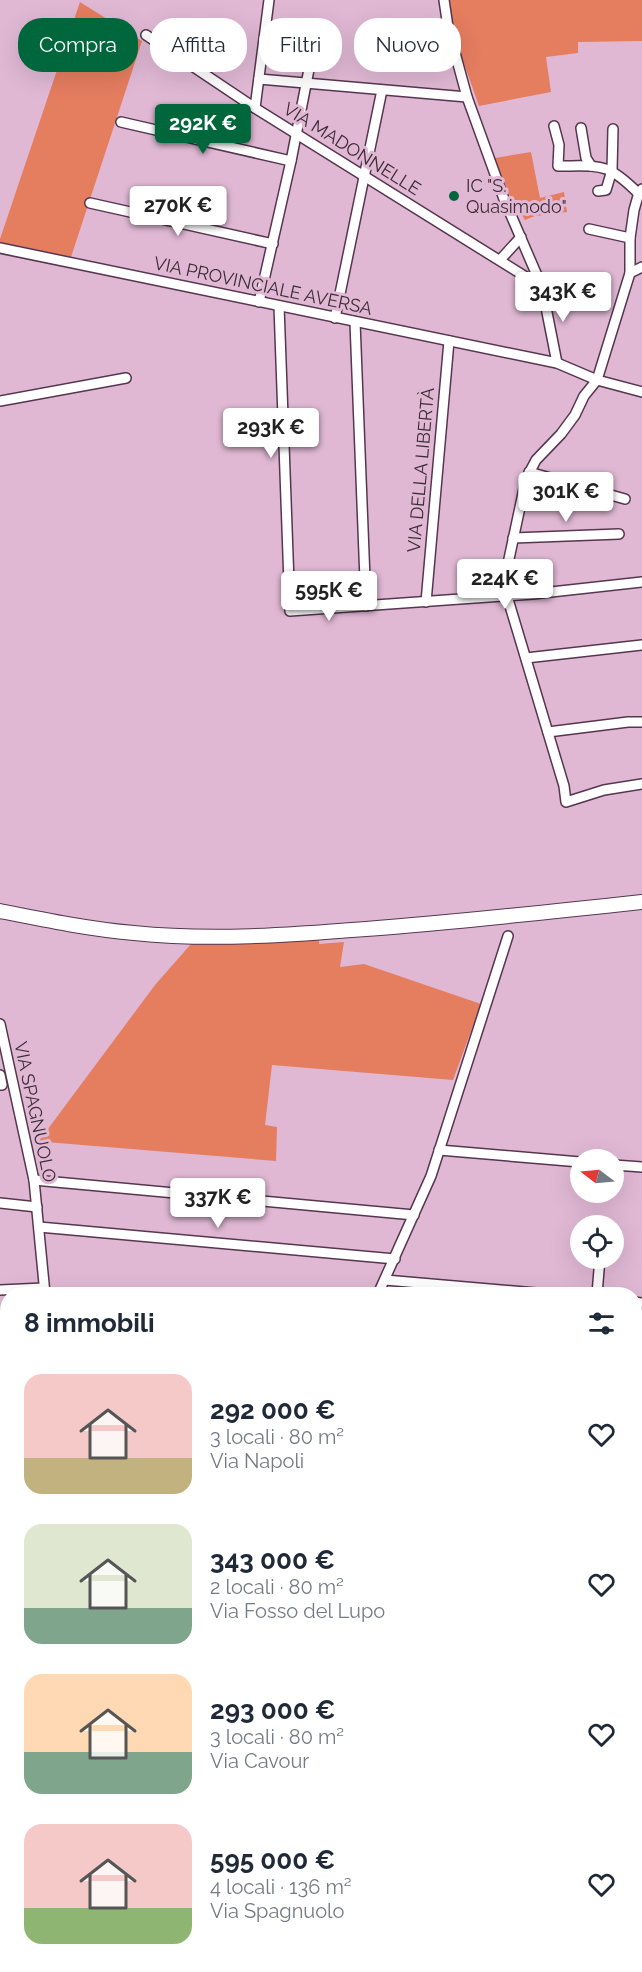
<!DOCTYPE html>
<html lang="it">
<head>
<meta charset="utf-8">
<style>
  body { margin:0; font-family:Raleway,sans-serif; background:#f2f2f3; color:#1f2937; height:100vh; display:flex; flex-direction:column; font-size:22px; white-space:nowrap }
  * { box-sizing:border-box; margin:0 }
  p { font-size:20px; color:#747a83 }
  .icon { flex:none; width:33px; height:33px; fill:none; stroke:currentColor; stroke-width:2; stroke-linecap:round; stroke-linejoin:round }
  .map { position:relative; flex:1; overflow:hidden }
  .panel { position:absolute; left:0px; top:1287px; width:642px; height:686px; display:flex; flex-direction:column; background:#fff; border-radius:24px 24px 0 0; box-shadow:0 6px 24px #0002 }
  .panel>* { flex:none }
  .top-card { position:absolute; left:18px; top:18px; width:606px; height:54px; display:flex; gap:12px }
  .needle { width:39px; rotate:286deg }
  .buttons { position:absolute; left:570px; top:1149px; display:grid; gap:12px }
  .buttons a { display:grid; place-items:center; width:54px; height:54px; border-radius:50%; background:#fff; box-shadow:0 6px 24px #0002; font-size:30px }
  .price { position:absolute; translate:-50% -51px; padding:0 14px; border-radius:6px; background:#fff; color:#222; font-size:20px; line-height:39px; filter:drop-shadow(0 2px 3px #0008) }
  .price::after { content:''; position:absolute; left:50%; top:36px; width:18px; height:14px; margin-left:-9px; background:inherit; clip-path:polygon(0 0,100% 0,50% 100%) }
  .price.active { background:#00673c; color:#fff }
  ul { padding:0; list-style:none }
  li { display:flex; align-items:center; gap:18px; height:150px; padding:0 24px }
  li span { display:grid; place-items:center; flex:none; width:168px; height:120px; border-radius:18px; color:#555 }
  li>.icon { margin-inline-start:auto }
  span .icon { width:72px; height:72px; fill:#fffc; stroke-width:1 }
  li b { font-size:26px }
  h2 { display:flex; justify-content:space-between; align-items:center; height:72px; padding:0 24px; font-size:26px }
  .chip { padding:0 21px; border-radius:24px; background:#fff; box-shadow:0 6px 24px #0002; font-size:21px; line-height:54px }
  .chip.active { background:#00673c; color:#fff }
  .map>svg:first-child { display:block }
  .green { fill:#e57d5f }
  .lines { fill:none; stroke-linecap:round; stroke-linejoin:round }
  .minor-casing { stroke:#56364e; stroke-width:12 }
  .highway-casing { stroke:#56364e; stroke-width:16 }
  .minor { stroke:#fff; stroke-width:9 }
  .highway { stroke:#fff; stroke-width:14 }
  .poi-dot { fill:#00673c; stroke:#e0b8d4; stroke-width:2 }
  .labels { text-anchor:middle; stroke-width:6; stroke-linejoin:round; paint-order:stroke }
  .street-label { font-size:18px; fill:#3c2c37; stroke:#e0b8d4 }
  .poi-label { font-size:18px; fill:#3c2c37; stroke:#e0b8d4; text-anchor:start }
</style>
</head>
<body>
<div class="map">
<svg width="642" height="1972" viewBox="0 0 642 1972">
  <rect width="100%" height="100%" fill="#e0b8d4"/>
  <g class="green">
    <path d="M450,0H642V41L578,42V53L546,57L551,92L479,106C468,72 451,36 450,0Z"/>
    <path d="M80,2L142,41L71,257L0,242V239Z"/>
    <path d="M531,152L540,198L564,192L567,212L535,216L525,220L509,194L495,158Z"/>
    <path d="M319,940V944L344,942L340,967L364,964L481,1004L453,1080L272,1065L265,1125L277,1127L276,1161L46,1142L36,1145L155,985L191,944Z"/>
    <path d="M0,1347H7L8,1431L0,1432Z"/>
  </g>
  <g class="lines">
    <defs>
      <g id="minor">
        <path d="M444,0L448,27L467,97L504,199L542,287L557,363"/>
        <path d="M146,35L255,108L542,287"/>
        <path d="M259,79L467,97"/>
        <path d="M255,108L269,0"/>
        <path d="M121,122L291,161"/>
        <path d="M554,126L559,145L558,166C602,166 607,162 639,194"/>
        <path d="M581,128L586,158L591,166"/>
        <path d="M642,189L638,196L634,210L630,238V273L597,380L584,396L575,415L561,434L536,460L526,479L506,573L507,596L564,786L566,802L604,790L642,784"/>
        <path d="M598,191L606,190L612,170L613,129"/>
        <path d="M90,203L273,244"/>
        <path d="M589,229L630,238"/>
        <path d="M0,248L557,363L597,380L642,392"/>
        <path d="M500,260L521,237"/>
        <path d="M630,273L642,267"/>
        <path d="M259,302L291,161L313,49"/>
        <path d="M279,306L290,611L533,594L642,582"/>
        <path d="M335,318L382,90"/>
        <path d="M355,322L366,606"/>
        <path d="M0,401L126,378"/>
        <path d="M529,472L625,499"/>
        <path d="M513,538L619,534"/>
        <path d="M426,602L449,341"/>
        <path d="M526,658L642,645"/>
        <path d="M548,732L628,722H642"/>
        <path d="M0,1024L34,1180L45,1294"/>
        <path d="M0,1075L2,1085H0"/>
        <path d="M439,1150L580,1162"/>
        <path d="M614,1165L642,1167"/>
        <path d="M34,1180L414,1215"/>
        <path d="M0,1203L37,1207"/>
        <path d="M39,1227L395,1259"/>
        <path d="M385,1280L548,1294"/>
        <path d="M0,1290L44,1288"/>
        <path d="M378,1294L431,1176L508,936"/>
        <path d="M597,1294L600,1258"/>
        <path d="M634,1302L642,1303"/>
        <path d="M634,1369H642"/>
        <path d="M8,1521L2,1520L0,1524L3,1528L8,1527"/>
        <path d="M634,1614L642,1616"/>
        <path d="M634,1687L642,1688"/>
        <path d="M635,1751L642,1727"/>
        <path d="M0,1797H8"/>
        <path d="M638,1818L642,1810"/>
        <path d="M634,1961L641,1943"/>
        <path d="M504,1965L524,1972"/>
        <path d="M0,1971L17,1972"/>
        <path d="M83,1972V1965"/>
        <path d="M233,1972L239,1965"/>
        <path d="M349,1972L351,1965"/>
        <path d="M394,1972L397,1965"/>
        <path d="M630,1972L633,1965"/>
      </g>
      <path id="highway" d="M0,911C45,920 89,929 134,933C211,941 289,935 366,929C458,922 550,912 642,902"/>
    </defs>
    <use href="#minor" class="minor-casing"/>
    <use href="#highway" class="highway-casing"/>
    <use href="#minor" class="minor"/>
    <use href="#highway" class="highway"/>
  </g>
  <circle class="poi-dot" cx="454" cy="196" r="6"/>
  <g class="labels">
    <g class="street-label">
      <text transform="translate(352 149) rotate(32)" y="6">VIA MADONNELLE</text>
      <text transform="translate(263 286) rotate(12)" y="6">VIA PROVINCIALE AVERSA</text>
      <text transform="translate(421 470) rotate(-85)" y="6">VIA DELLA LIBERTÀ</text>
      <text transform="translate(35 1112) rotate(78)" y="6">VIA SPAGNUOLO</text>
    </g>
    <g class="poi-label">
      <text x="466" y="192">IC "S.<tspan x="466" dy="21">Quasimodo"</tspan></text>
    </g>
  </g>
</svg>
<div class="buttons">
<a><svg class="needle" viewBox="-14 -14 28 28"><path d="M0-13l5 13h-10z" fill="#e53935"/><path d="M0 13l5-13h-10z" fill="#747a83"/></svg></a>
<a><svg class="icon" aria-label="locate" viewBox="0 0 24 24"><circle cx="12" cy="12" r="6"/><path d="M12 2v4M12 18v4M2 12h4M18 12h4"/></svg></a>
</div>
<b class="price active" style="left:203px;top:155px">292K €</b>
<b class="price" style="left:178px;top:237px">270K €</b>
<b class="price" style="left:563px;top:323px">343K €</b>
<b class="price" style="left:271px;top:459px">293K €</b>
<b class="price" style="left:566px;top:523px">301K €</b>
<b class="price" style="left:505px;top:610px">224K €</b>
<b class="price" style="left:329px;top:622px">595K €</b>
<b class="price" style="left:218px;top:1229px">337K €</b>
<div class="top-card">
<a class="chip active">Compra</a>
<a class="chip">Affitta</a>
<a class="chip">Filtri</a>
<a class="chip">Nuovo</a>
</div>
<section class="panel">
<h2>8 immobili<svg class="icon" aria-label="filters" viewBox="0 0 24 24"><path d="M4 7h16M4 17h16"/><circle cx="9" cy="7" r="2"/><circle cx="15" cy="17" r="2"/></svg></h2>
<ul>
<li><span style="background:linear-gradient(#f6c9c9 70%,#c2b280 0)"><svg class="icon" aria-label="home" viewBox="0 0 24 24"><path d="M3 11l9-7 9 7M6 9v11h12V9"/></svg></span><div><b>292 000 €</b><p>3 locali · 80 m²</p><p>Via Napoli</p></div><svg class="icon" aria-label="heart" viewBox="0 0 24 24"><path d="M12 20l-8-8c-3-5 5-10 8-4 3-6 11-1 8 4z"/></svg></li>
<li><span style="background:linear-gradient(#dfe7d0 70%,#7fa58c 0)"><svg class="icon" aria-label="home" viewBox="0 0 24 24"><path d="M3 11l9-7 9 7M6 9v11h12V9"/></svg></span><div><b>343 000 €</b><p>2 locali · 80 m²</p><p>Via Fosso del Lupo</p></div><svg class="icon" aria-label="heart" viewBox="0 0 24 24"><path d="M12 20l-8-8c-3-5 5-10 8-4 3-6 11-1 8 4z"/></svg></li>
<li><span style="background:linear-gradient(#ffd9b3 65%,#7fa58c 0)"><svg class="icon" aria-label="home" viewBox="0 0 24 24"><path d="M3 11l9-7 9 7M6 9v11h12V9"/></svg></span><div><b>293 000 €</b><p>3 locali · 80 m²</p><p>Via Cavour</p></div><svg class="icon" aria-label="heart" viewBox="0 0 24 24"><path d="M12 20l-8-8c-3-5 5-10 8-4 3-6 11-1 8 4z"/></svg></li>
<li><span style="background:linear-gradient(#f6c9c9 70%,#8fb573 0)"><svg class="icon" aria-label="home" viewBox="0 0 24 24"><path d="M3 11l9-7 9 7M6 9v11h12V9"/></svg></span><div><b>595 000 €</b><p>4 locali · 136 m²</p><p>Via Spagnuolo</p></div><svg class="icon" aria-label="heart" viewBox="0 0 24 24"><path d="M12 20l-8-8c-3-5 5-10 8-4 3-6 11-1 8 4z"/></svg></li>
</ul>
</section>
</div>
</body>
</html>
